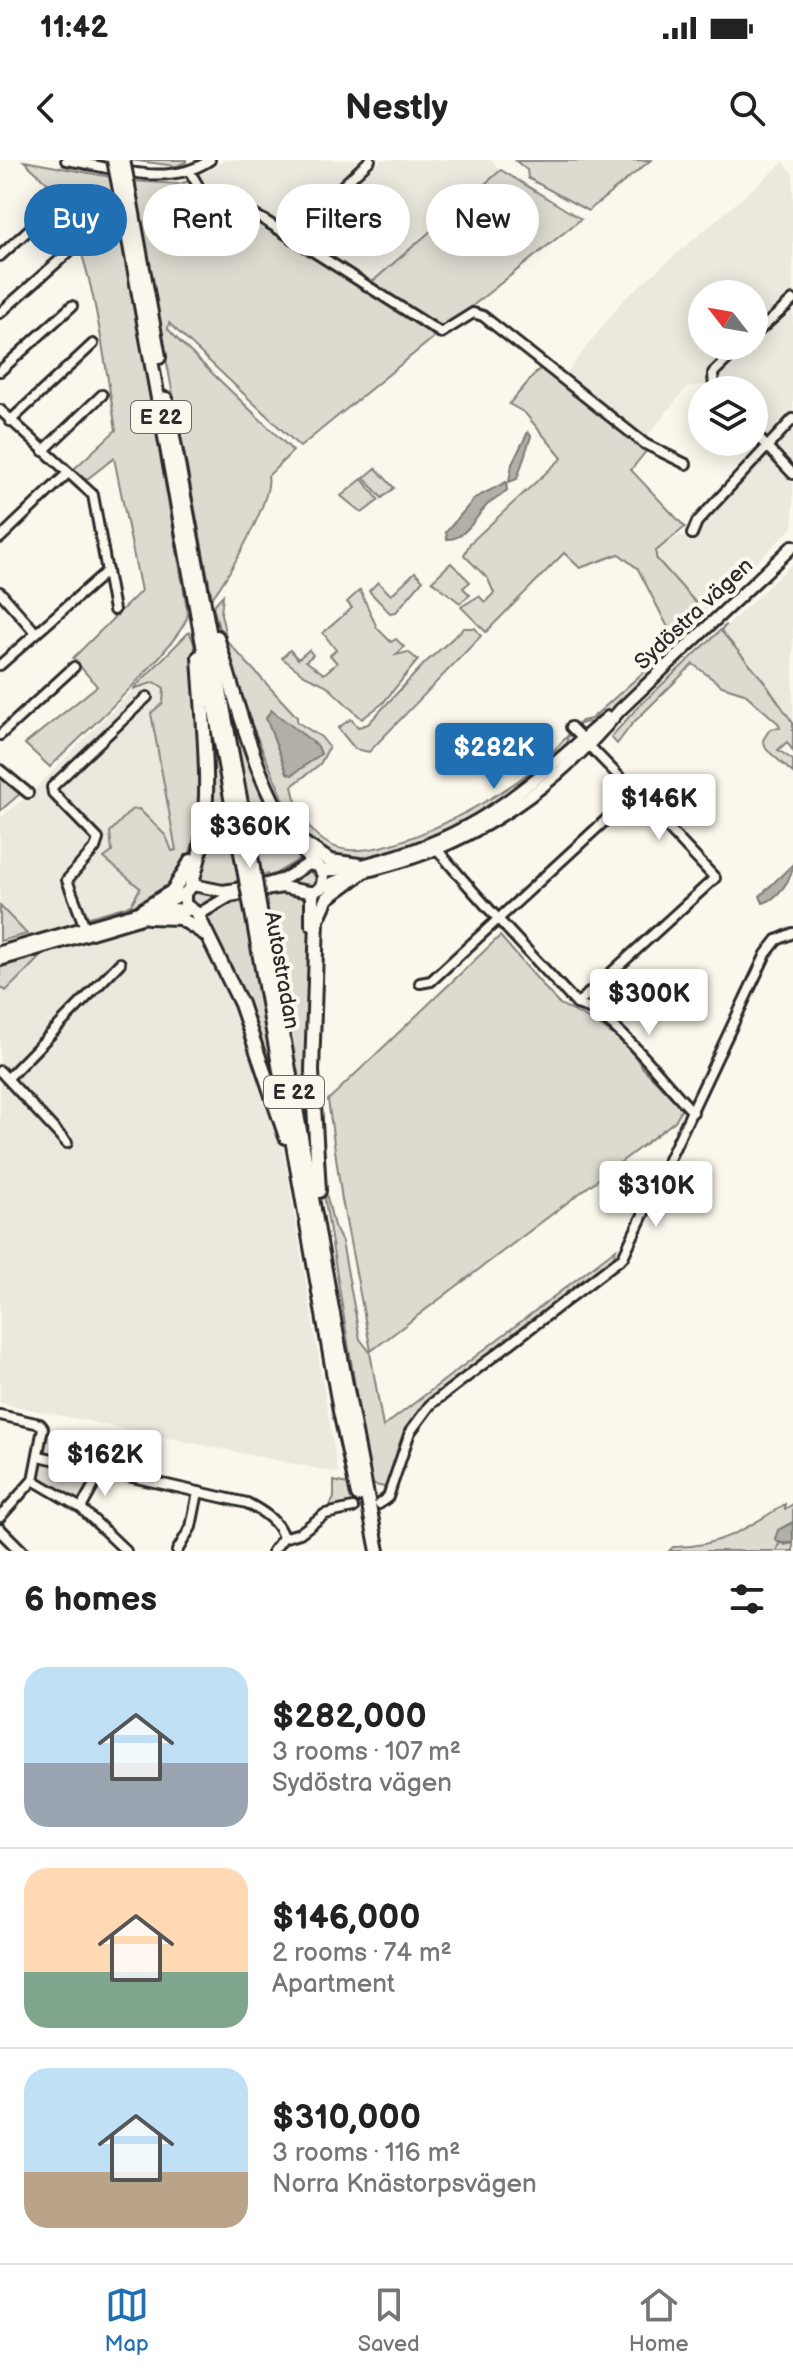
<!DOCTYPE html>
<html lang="en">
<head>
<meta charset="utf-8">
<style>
  body { margin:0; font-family:"Balsamiq Sans",sans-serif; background:#f2f2f2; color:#222; height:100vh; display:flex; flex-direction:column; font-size:30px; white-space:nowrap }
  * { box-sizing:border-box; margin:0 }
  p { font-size:26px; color:#767676 }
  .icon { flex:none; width:44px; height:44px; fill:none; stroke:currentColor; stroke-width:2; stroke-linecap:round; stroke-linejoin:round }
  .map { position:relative; height:1391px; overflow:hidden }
  .details { display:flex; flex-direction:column; background:#fff; flex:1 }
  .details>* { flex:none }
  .guide { position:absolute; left:24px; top:24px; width:746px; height:72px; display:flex; gap:16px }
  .needle { width:52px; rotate:301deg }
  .fabs { position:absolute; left:688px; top:120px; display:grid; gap:16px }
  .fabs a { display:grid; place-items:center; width:80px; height:80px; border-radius:50%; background:#fff; box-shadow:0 4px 20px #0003; font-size:40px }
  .price { position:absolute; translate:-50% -68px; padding:0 18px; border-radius:8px; background:#fff; color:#222; font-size:26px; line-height:52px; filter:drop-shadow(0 2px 4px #0008) }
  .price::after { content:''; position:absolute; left:50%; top:48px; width:24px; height:18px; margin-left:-12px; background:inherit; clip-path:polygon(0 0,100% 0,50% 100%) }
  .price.on { background:#1f6fb2; color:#fff }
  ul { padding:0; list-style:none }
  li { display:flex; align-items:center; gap:24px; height:200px; padding:0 24px }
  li+li { border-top:2px solid #e0e0e0 }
  li span { display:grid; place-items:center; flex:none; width:224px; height:160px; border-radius:24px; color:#555 }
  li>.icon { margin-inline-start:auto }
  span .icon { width:96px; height:96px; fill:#fffc; stroke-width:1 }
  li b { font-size:34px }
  h2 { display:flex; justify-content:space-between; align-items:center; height:96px; padding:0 24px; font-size:34px }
  .pill { padding:0 28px; border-radius:36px; background:#fff; box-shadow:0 4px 20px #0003; font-size:28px; line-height:72px }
  .pill.on { background:#1f6fb2; color:#fff }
  .status { display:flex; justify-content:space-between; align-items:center; height:56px; padding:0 40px; background:#fff; direction:ltr }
  .status svg { height:22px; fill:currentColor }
  header { display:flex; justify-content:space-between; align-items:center; height:104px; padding:0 24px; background:#fff; font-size:36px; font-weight:800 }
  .tabs { display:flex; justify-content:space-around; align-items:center; height:112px; border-top:2px solid #e0e0e0; background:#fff; font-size:22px; color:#767676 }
  .tabs a { display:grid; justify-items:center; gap:4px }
  .tabs .on { color:#1f6fb2 }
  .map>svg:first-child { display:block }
  .built { fill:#ebe8de; fill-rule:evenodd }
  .green { fill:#dddad0; stroke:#84827e; stroke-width:2 }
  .water { fill:#b1afa7; stroke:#7b7a75; stroke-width:2 }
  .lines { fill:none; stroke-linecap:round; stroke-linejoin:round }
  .stream { stroke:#7b7a75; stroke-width:2 }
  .minor-casing { stroke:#2b2b2b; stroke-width:14 }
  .major-casing { stroke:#2b2b2b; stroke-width:16 }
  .highway-casing { stroke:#2b2b2b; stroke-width:18 }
  .minor { stroke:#fbf7ec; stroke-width:8 }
  .major { stroke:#fbf7ec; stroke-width:10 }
  .highway { stroke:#fbf7ec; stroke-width:12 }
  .highway-bridge-casing { stroke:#2b2b2b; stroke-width:18; stroke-linecap:butt }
  .highway-bridge { stroke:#fbf7ec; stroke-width:12 }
  .labels { text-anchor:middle; stroke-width:8; stroke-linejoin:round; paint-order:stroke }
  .shield { fill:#fbf7ec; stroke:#696865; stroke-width:2 }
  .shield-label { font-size:20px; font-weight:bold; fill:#2b2b2b }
  .street-label { font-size:22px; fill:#2b2b2b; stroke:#fbf7ec }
</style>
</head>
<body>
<div class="status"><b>11:42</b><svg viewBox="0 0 49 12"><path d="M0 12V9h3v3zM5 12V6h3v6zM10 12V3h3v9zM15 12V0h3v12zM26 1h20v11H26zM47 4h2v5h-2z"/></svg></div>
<header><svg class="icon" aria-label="back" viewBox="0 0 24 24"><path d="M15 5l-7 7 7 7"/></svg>Nestly<svg class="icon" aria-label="search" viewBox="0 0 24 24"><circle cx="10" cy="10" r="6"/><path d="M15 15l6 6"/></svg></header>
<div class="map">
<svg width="793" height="1391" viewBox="0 0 793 1391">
  <rect width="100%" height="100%" fill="#fbf7ec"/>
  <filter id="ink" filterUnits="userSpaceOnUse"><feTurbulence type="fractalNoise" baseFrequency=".0125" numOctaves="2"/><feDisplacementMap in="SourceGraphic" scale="16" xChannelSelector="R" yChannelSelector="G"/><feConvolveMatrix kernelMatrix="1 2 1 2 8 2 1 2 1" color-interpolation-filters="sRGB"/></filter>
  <g filter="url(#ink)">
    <g class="built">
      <path d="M225,0H360L287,69L260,52L199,25L196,18Z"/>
      <path d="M381,0H491L500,10L372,122L310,84L319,76L322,55Z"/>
      <path d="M784,2L793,15V307L754,267V230H722L715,223L687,227L644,280L564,216L623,140ZM702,134H754V186H702Z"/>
      <path d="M766,296L793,323V367L704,452L668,414L656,398V391L681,375L689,382L700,365Z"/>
      <path d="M793,403V563L763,520L721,471Z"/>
      <path d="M189,473L240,732L338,1313L0,1243V658L28,636Z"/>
    </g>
    <g class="green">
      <path d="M130,0H186V2L176,6Z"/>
      <path d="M651,0L588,51L528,18L527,10L516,1Z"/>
      <path d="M24,1L111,17L188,454C183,483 77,580 50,607L25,584L97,526L73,498L141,431L114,298L86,320L73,310L116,270C108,225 91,80 61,53L62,37Z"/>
      <path d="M501,10L581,59L446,167L434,164L372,122Z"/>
      <path d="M132,21L178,24L190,21L199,35L250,55L432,171L433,178L300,287L169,163L168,169L180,182L293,291L268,316C273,339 228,418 212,438Z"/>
      <path d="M542,206L647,290L631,310L685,367L656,391V398L704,452L676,483L672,496L596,566L588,562L580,564L567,578L569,588L511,637L429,680L366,700L342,702L306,680L292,660L233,520L213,446L223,435L221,454L227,481L297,557V562L321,577L329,587L320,604L292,626C297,655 316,687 349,690C400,694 494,640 534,609C552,595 565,577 582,561L591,559L676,483L638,409L619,394L580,408L564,393L486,472L461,447L479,436L485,442L494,433L488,419L464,395L470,383L562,298L525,253L509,244Z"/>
      <path d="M376,308L394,328L382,338L364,318Z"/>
      <path d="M362,319L379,340L362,353L341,336Z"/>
      <path d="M451,403L470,422L463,428L470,435L460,443L432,421Z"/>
      <path d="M415,412L423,420L396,452L390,453L369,431L378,422L391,435Z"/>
      <path d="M360,430L377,468L391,482L396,479L404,487L396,495L408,492L418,500L383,543L362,559L326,525L304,515L282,498L290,490L298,499L309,490L313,495L306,501L324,514L337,503L330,495L336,490L323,473L352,448L347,442Z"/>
      <path d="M726,465L721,471L763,520L793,563V591L787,582L778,590L793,600V613L767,590L763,580L770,569L780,568L778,563L744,533L722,526L693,504L632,564L617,584L611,577L637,548Z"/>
      <path d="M464,468H475L481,476L369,592L355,589L338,568L351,559L358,567L368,564L425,503Z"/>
      <path d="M189,472C206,498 202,643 194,678C191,694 184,710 175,723C158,746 118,753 92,761L89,757L131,745L140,728L104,698L112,692L110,672L131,650L139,649L166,676L172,691L176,690L151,553L163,543L164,528L155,522L133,529Z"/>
      <path d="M224,522L303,697L268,718L267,714L260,716Z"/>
      <path d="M206,529L239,719L227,728L197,721Z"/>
      <path d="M0,614L22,632L0,651Z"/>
      <path d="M309,711L317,718L313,725L289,723Z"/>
      <path d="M285,730L307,736L311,784L309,982L264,738Z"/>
      <path d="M196,732L219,736L199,746L191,739Z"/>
      <path d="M233,738L236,743L242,741L245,746L278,935L232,807L204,757Z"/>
      <path d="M0,746L27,774L0,781Z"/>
      <path d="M500,776L558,843L598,864L628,886L643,908L682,948L675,961L371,1191L342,1040L328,940Z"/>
      <path d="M41,796L6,831L0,826V807Z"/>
      <path d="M319,1004L334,1066L342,1082L360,1179L370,1192L383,1267L616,1089L610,1106L429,1242L415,1261L388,1328L371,1324Z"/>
      <path d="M45,1301L91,1312L93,1317L82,1342L39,1317L41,1302Z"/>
      <path d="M334,1321L352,1325L356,1345L327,1351L334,1338Z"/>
      <path d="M785,1344V1349L793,1344V1362L779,1370L775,1379L785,1385L793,1383V1391H669L673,1387C717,1388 748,1368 785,1344Z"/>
    </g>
    <g class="water">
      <path d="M528,272L531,276L517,319L509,322L512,304Z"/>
      <path d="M506,322L507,330C501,337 492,340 486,346C476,358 463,381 447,379L446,372L475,338Z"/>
      <path d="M271,550L318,586L321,594L292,615L287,613L266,558Z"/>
      <path d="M793,704C793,718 777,740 763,743L760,736Z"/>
      <path d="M793,1362V1383H779L775,1379L778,1370Z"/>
    </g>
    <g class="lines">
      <path class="stream" d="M776,1391L780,1382"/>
      <defs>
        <g id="minor">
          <path d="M66,0C113,7 167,29 210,0"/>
          <path d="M190,12L200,29L264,60L441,173L473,153L483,156L645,284L686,304"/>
          <path d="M308,64L316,51L370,0"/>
          <path d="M0,96L45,55"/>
          <path d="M0,153L72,89"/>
          <path d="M754,175L793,140"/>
          <path d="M0,211L72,146"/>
          <path d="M714,230L713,213L741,186"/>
          <path d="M0,250L93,335L114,450"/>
          <path d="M10,261L93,184"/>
          <path d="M754,273L793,314"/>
          <path d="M43,291L102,235"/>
          <path d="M692,374L697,362L793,259"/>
          <path d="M0,378L68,313"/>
          <path d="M0,432L35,472"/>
          <path d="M0,505L107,411"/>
          <path d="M571,567L635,633"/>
          <path d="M0,575L74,507"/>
          <path d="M0,610L28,633"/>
          <path d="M86,770L67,720L95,688L98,679L53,633L52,627L147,537"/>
          <path d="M420,823L431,821L635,633L715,718L577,844C530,793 481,743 437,689"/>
          <path d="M577,844C617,856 662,921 693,952"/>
          <path d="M0,911L67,983"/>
          <path d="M8,918L120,803"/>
          <path d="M0,1255L40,1264L43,1268L33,1320L0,1357"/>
          <path d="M39,1296L247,1343C262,1351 279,1361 283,1378"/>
          <path d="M33,1320L81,1348L126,1391"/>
          <path d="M379,1344L388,1337L410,1272L430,1245L623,1097L766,794L777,780L793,773"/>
          <path d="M81,1348L101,1312"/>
          <path d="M283,1378L300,1373L325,1354L353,1348"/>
          <path d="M177,1391L191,1367L198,1332"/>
          <path d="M273,1391L283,1378"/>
        </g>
        <g id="major">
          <path d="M308,704L318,706L323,715L322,725L314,733L282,727L230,736L199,754L185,744V733L193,725L223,731L263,725L284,719Z"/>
          <path d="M321,710C342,712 361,705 381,700C484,672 531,623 608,557"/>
          <path d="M319,729C350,713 385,708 418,696C498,668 567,614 620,550L793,386"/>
          <path d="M0,792L156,747L185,733"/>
          <path d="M0,800L172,749L189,750"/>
          <path d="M0,1370L21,1391"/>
        </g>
        <g id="highway">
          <path d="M119,25L244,709"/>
          <path d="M128,26L159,197"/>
          <path d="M166,239L253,708"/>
          <path d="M217,477C240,552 260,644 314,704"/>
          <path d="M303,683L330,701L359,705"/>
          <path d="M190,727C217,655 203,572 199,497"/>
          <path d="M312,733V764"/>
          <path d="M141,751L173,731L191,701"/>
          <path d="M260,751C300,964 335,1178 378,1391"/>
          <path d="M252,752L340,1251L358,1335"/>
          <path d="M197,754L241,844L286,977"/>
          <path d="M148,757L180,758L205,774"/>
          <path d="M319,1031L312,911L317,760L327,738L360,714"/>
        </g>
      </defs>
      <use href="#minor" class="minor-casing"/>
      <use href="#major" class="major-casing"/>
      <use href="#highway" class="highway-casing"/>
      <use href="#minor" class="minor"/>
      <use href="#major" class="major"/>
      <use href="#highway" class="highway"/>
      <defs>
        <g id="highway-bridge">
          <path d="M114,0L119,25"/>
          <path d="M123,0L128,26"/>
          <path d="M253,708L260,751"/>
          <path d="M244,709L252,752"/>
        </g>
      </defs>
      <use href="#highway-bridge" class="highway-bridge-casing"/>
      <use href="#highway-bridge" class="highway-bridge"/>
    </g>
  </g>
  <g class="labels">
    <g class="shield">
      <rect x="131" y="241" width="60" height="32" rx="6"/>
      <rect x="264" y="916" width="60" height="32" rx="6"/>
    </g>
    <g class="shield-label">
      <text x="161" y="264">E 22</text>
      <text x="294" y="939">E 22</text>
    </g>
    <g class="street-label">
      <text transform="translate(693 453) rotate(-43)" y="8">Sydöstra vägen</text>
      <text transform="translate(283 810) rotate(80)" y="8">Autostradan</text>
    </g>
  </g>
</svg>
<div class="fabs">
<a><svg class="needle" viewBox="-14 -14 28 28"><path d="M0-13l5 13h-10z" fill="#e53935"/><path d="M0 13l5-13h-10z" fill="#767676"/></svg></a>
<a><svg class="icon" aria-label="layers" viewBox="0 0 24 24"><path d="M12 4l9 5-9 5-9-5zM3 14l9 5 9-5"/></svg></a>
</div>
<b class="price on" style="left:494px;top:631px">$282K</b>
<b class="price" style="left:659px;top:682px">$146K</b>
<b class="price" style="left:250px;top:710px">$360K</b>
<b class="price" style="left:649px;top:877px">$300K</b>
<b class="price" style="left:656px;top:1069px">$310K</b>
<b class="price" style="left:105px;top:1338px">$162K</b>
<div class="guide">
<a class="pill on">Buy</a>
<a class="pill">Rent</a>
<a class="pill">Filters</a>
<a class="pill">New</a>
</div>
</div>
<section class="details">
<h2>6 homes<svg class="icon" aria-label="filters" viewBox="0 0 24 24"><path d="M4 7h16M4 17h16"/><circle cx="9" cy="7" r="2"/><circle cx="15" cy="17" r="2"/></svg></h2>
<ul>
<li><span style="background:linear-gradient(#bfe0f5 60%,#9aa5b1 0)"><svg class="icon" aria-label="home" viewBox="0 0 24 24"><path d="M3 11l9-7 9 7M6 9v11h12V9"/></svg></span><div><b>$282,000</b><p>3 rooms · 107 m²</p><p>Sydöstra vägen</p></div></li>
<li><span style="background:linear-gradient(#ffd9b3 65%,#7fa58c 0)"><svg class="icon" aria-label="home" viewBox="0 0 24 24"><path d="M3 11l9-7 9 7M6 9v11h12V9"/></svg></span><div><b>$146,000</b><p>2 rooms · 74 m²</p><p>Apartment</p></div></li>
<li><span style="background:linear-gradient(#bfe0f5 65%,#b9a48a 0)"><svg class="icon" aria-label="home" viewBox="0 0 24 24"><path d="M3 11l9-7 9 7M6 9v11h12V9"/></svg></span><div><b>$310,000</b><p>3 rooms · 116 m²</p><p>Norra Knästorpsvägen</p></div></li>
</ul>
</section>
<nav class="tabs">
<a class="on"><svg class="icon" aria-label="map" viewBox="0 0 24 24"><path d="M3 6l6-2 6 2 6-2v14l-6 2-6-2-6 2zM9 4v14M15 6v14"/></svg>Map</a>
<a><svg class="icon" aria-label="saved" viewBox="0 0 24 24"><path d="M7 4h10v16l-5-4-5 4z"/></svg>Saved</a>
<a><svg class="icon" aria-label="home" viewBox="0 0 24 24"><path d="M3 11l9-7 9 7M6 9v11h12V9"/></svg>Home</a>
</nav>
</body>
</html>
